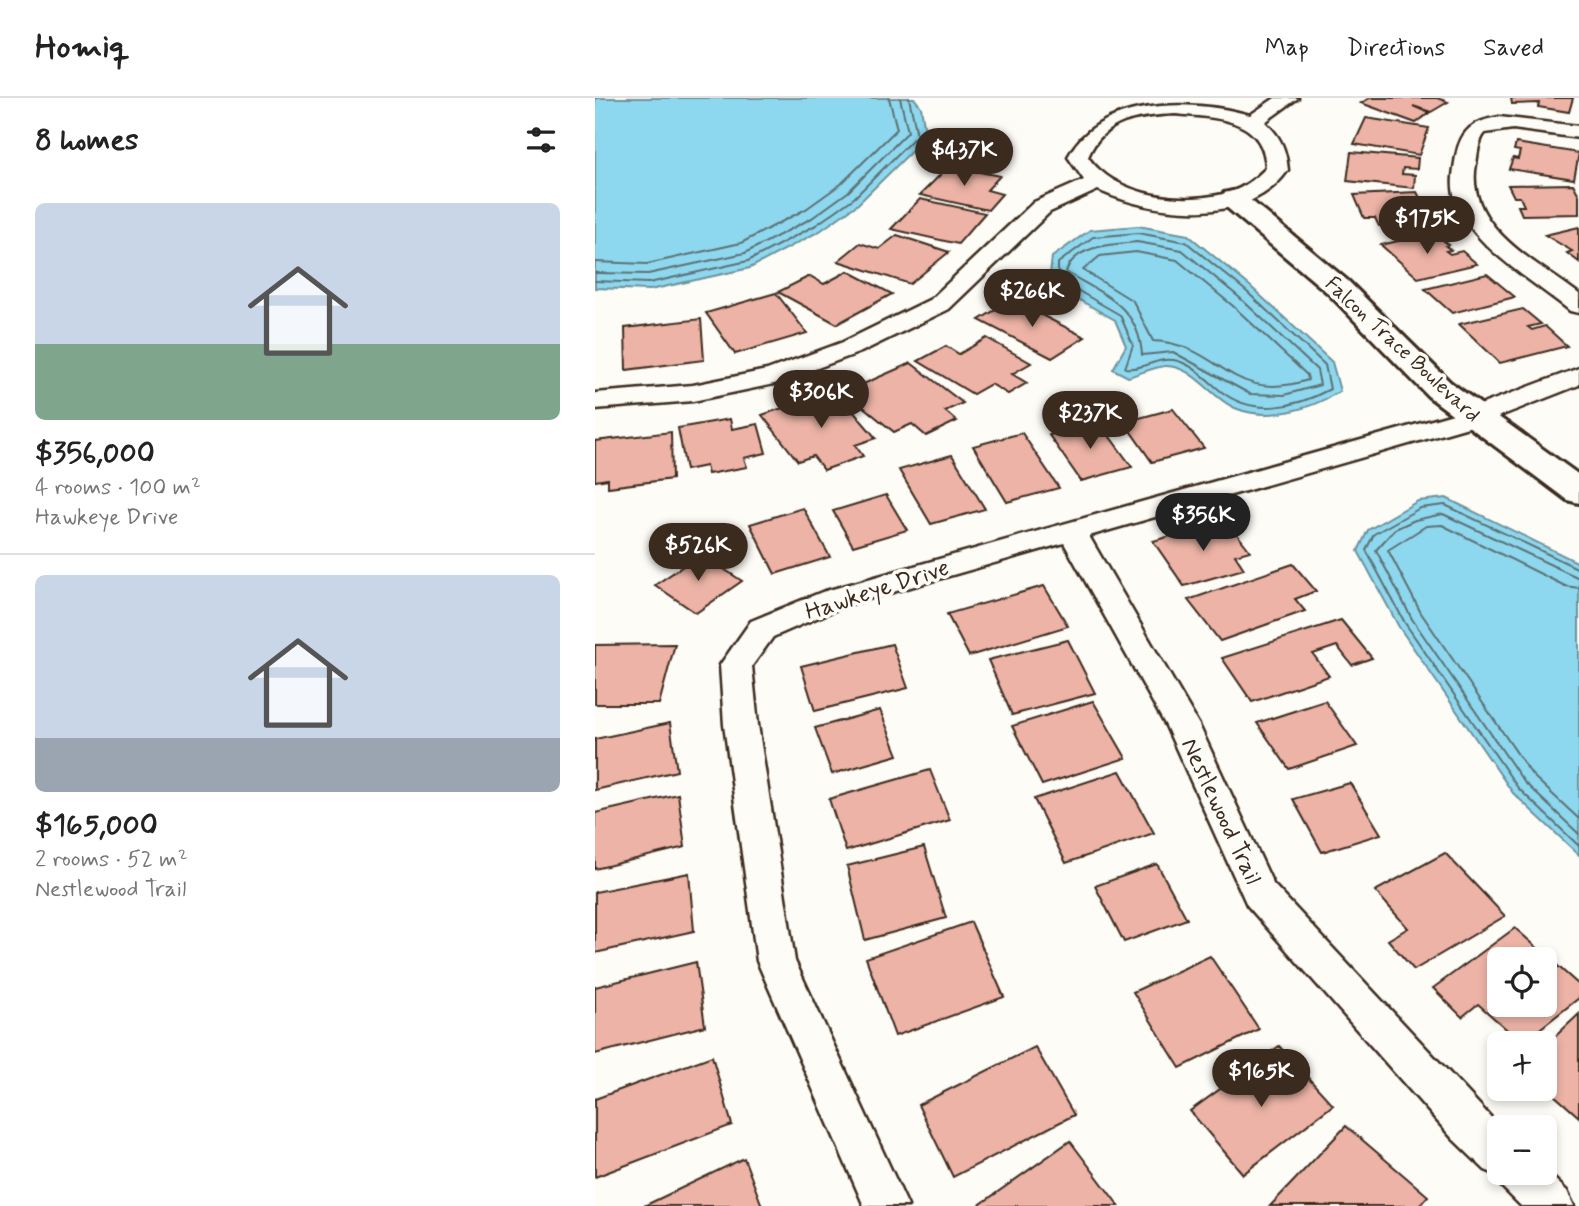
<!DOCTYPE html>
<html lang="en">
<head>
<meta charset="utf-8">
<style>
  body { margin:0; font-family:Mynerve,sans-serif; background:#f2f2f2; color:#222; height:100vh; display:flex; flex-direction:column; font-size:26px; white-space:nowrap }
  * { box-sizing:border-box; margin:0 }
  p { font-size:23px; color:#767676 }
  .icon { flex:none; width:38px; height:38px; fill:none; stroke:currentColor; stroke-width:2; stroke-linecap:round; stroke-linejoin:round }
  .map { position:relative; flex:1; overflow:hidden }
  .side { display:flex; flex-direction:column; background:#fff; width:595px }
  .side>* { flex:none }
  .tools { position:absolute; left:892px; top:849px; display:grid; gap:14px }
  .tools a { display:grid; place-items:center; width:70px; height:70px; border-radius:10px; background:#fff; box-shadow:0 4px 10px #0003; font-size:35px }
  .price { position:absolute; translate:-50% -60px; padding:0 16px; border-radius:24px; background:#3b2a1e; color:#fff; font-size:23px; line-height:46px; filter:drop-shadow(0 2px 4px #0008) }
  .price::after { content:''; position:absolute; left:50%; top:42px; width:21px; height:16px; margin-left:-10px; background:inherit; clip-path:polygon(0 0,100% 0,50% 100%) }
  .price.on { background:#222; color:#fff }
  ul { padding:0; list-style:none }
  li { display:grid; align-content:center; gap:14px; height:371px; padding:0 35px }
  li+li { border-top:2px solid #e0e0e0 }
  li span { display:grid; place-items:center; height:217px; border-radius:10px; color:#555 }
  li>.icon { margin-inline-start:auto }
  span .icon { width:126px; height:126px; fill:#fffc; stroke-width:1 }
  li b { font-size:30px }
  h2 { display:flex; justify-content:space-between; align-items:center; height:84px; padding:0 35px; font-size:30px }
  header { display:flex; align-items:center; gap:42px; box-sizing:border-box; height:98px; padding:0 35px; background:#fff; border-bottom:2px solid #e0e0e0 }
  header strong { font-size:33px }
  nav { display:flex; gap:38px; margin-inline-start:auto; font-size:24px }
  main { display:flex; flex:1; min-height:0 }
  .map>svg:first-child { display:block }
  .water { fill:#8ed8ef; stroke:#6d929b; stroke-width:2 }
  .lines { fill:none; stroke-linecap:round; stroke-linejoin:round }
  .shore { stroke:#5c7072; stroke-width:2 }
  .building { fill:#ecb3a6; stroke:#3b2a1e; stroke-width:2; fill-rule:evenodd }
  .street-casing { stroke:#3b2a1e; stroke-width:5 }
  .secondary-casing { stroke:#3b2a1e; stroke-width:6 }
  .street { fill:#fdfcf7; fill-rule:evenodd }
  .secondary { fill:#fdfcf7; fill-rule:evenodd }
  .labels { text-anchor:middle; stroke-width:7; stroke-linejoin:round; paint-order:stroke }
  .far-street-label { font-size:21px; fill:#3b2a1e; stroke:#fdfcf7 }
  .street-label { font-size:24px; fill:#3b2a1e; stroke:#fdfcf7 }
</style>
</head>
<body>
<header>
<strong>Homiq</strong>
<nav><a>Map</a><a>Directions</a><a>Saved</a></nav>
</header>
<main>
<section class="side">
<h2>8 homes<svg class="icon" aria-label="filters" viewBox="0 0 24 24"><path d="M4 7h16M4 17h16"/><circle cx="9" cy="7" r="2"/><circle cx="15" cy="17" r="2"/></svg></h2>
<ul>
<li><span style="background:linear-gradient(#c9d6e8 65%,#7fa58c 0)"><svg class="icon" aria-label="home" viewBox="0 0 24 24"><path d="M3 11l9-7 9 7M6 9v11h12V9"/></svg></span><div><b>$356,000</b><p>4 rooms · 100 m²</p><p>Hawkeye Drive</p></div></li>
<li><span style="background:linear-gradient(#c9d6e8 75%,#9aa5b1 0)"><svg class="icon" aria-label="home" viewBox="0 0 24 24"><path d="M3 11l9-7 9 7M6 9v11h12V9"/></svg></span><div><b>$165,000</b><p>2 rooms · 52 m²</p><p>Nestlewood Trail</p></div></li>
</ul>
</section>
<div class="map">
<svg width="984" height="1108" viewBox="0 0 984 1108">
  <rect width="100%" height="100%" fill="#fdfcf7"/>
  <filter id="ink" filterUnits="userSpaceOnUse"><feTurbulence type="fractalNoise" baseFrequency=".0143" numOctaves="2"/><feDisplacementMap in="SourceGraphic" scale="14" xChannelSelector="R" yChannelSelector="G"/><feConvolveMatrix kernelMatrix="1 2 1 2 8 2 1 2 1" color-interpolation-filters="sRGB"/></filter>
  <g filter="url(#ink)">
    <g class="water">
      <path d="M0,0H319L326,9L331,39L263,106L225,133L155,170L55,192L0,190Z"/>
      <path d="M543,128L593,137L655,188L737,264L745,293C716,311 674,324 640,310C617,301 598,267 570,268C559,269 544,276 533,279L518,271L531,248L520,222L454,185L457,159L495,132Z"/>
      <path d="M851,400L984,465V757L918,695L804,529L763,453L773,432L823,403Z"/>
    </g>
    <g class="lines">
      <g class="shore">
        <path d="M543,135L591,144L651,193L730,267L735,291C702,309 659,319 627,294C613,283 600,268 583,263C563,257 548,273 530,270L538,247L525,217L463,181V165L498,139Z"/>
        <path d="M542,144L587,152L645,200L722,272L725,287L689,297L655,296L578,254L547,257C544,208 509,197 471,174C479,147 519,146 542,144Z"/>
        <path d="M541,154L582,162L638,208L712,277L713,282C633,307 627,246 558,243L538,203L488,172L505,158Z"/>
        <path d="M0,164L52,166L146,145L211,111L246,86L302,31L294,0"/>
        <path d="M0,175L53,176L150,155L217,120L253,94L313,34L305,0"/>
        <path d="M0,183L54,185L153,163L221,127L259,100L322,37L314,0"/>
        <path d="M984,471L850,407L825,410L779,436L771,452L810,525L923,690L984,748"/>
        <path d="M984,480L848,416L820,422L800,431L781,452L817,521L929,684L984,736"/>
        <path d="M984,490L970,488L847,427L831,428L793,452L826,515L937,677L984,721"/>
      </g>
    </g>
    <g class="building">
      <path d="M775,0H842L853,4L836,14L818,8L834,15L821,25L766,5Z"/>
      <path d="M916,0H978L974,14L943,9L944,5L917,6Z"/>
      <path d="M771,20L834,30L824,57L759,46Z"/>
      <path d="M921,45L984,55L979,81L914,71L918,60L923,61L925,53L919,52Z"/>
      <path d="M756,54L823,60L822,71L808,70L807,76L820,77L819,90L752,83Z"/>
      <path d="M354,68L405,78L392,92L407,96L393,112L325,97Z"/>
      <path d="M978,86L984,97V116L927,117L923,108H929L925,99H919L913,87Z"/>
      <path d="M822,94L828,106H815L824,115H820L826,127L784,128L780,120H769L759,97Z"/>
      <path d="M325,101L390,115L363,146L296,131Z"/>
      <path d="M984,129V164L972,155L977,153L950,137Z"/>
      <path d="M832,136L836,139L843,138L854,147L851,148L856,152L851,153L855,156L867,153L882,166L823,180L786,147Z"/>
      <path d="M302,137L354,154L315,186L243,163L265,145L284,151Z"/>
      <path d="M253,173L297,196L242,226L183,194L215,178L229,186Z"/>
      <path d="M892,176L920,199L857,215L830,191Z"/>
      <path d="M181,195L212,235L140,256L111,215Z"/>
      <path d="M417,202L490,239L457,260L384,222Z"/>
      <path d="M928,211L946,226L933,229L937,232L950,228L972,248L905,265L864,226Z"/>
      <path d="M106,221L109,262L31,272L30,230Z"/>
      <path d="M392,240L436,265L417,276L432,285L413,296L396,286L378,296L323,263L351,248L364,256Z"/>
      <path d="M316,265L368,305L350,313L362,323L331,338L317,326L299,334L250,294Z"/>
      <path d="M240,292L281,340L260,347L268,358L229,372L218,358L203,363L167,317Z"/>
      <path d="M578,311L609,350L557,364L529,324Z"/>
      <path d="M135,321L137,331L163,326L171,355L149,360L152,369L113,376L111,368L91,372L83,330Z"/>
      <path d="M504,324L537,369L486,383L454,337Z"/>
      <path d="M76,334L77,381L13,389V381L0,383V343Z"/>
      <path d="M427,335L464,390L412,404L378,348Z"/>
      <path d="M357,357L390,411L336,426L304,372Z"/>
      <path d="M291,397L312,432L258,448L238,413Z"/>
      <path d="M208,410L235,459L180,476L155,426Z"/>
      <path d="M631,422L655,453L640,457L649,471L589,488L558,443Z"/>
      <path d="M106,456L147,483L101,515L60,487Z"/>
      <path d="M698,466L721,493L700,501L710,513L625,543L593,502Z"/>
      <path d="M449,488L473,528L374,558L352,516Z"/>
      <path d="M746,522L777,560L757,567L742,548L718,556L734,578L657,604L627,560Z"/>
      <path d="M473,542L500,595L417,617L393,562Z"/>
      <path d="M80,546L64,606H0V547Z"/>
      <path d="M297,546L313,590L220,613L206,568Z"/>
      <path d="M498,603L531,660L447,687L417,628Z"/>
      <path d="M730,603L762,648L694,671L662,625Z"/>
      <path d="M285,612L303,657L237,676L220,630Z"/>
      <path d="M75,625L82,673L0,692V641Z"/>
      <path d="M335,672L355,722L251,753L234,701Z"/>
      <path d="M525,673L559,735L471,765L439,701Z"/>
      <path d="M755,685L786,736L727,754L698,701Z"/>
      <path d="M83,696L90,749L0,771V715Z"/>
      <path d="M329,749L351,820L270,842L252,768Z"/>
      <path d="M850,755L910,818L819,872L793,842L813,830L780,793Z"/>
      <path d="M562,766L592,821L529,844L500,788Z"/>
      <path d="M94,775L99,833L0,855V794Z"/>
      <path d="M376,824L409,899L300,938L271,860Z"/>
      <path d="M920,830L984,887V900L927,945L883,906L867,919L838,890ZM905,861H950V906H905Z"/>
      <path d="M615,858L664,931L585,970L538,894Z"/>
      <path d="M101,864L110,928L0,956V889Z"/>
      <path d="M984,916V1019L950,989V948Z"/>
      <path d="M684,948L738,1007L648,1076L595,1013Z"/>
      <path d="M440,949L479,1017L358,1079L323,1007Z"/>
      <path d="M117,958L137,1027L0,1079V1001Z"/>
      <path d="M751,1028L833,1098L824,1108H675Z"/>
      <path d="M475,1043L524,1108H383Z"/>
      <path d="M149,1060L167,1108H49Z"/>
    </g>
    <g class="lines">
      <defs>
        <g id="street">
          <path d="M680,0H703L670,24C686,39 691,51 693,72C653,130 557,117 503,92L455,114L354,211L266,254L179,286L98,303L0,311V295L98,287L172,272L248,244L336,201L439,104L489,82L473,59C503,0 594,0 655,17ZM580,16C621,20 669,19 671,70C661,80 649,90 635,94C590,108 521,99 493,59C509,21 543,18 580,16Z"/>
          <path d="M904,19L984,28V40L918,31L890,35C883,44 883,55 881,66C869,129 942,164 984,196V215L975,213C939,183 870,145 859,96C856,83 859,71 861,58C866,32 878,23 904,19Z"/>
          <path d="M984,270V287L887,325L494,438L604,627L678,786L905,1029V1074H950V1072L972,1093L979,1108H926L907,1089L902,1077L890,1072L858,1041L652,807L571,628L469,445L249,508L178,539L157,568L163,627L200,863L313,1108H269L162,863L129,627L125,567L156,523L227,494L869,313Z"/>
        </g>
        <path id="secondary" d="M638,93L647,95L753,183L855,284L984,377V405L972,402L833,298L733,195L629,107L625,101L629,95Z"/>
      </defs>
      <use href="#street" class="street-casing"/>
      <use href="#secondary" class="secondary-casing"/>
      <use href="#street" class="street"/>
      <use href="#secondary" class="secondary"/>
    </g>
  </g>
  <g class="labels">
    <g class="far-street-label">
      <text transform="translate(808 251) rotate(43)" y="7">Falcon Trace Boulevard</text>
    </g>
    <g class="street-label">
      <text transform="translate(282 491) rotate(-18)" y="8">Hawkeye Drive</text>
      <text transform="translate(627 713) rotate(65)" y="8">Nestlewood Trail</text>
    </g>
  </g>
</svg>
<div class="tools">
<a><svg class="icon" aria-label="locate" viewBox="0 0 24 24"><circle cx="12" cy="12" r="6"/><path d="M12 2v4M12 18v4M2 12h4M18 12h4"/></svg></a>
<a>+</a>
<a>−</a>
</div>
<b class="price" style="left:369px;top:90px">$437K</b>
<b class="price" style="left:832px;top:158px">$175K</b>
<b class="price" style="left:437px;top:231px">$266K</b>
<b class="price" style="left:226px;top:332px">$306K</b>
<b class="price" style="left:495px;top:353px">$237K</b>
<b class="price on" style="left:608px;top:455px">$356K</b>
<b class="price" style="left:103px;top:485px">$526K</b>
<b class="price" style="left:666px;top:1011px">$165K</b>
</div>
</main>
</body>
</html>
